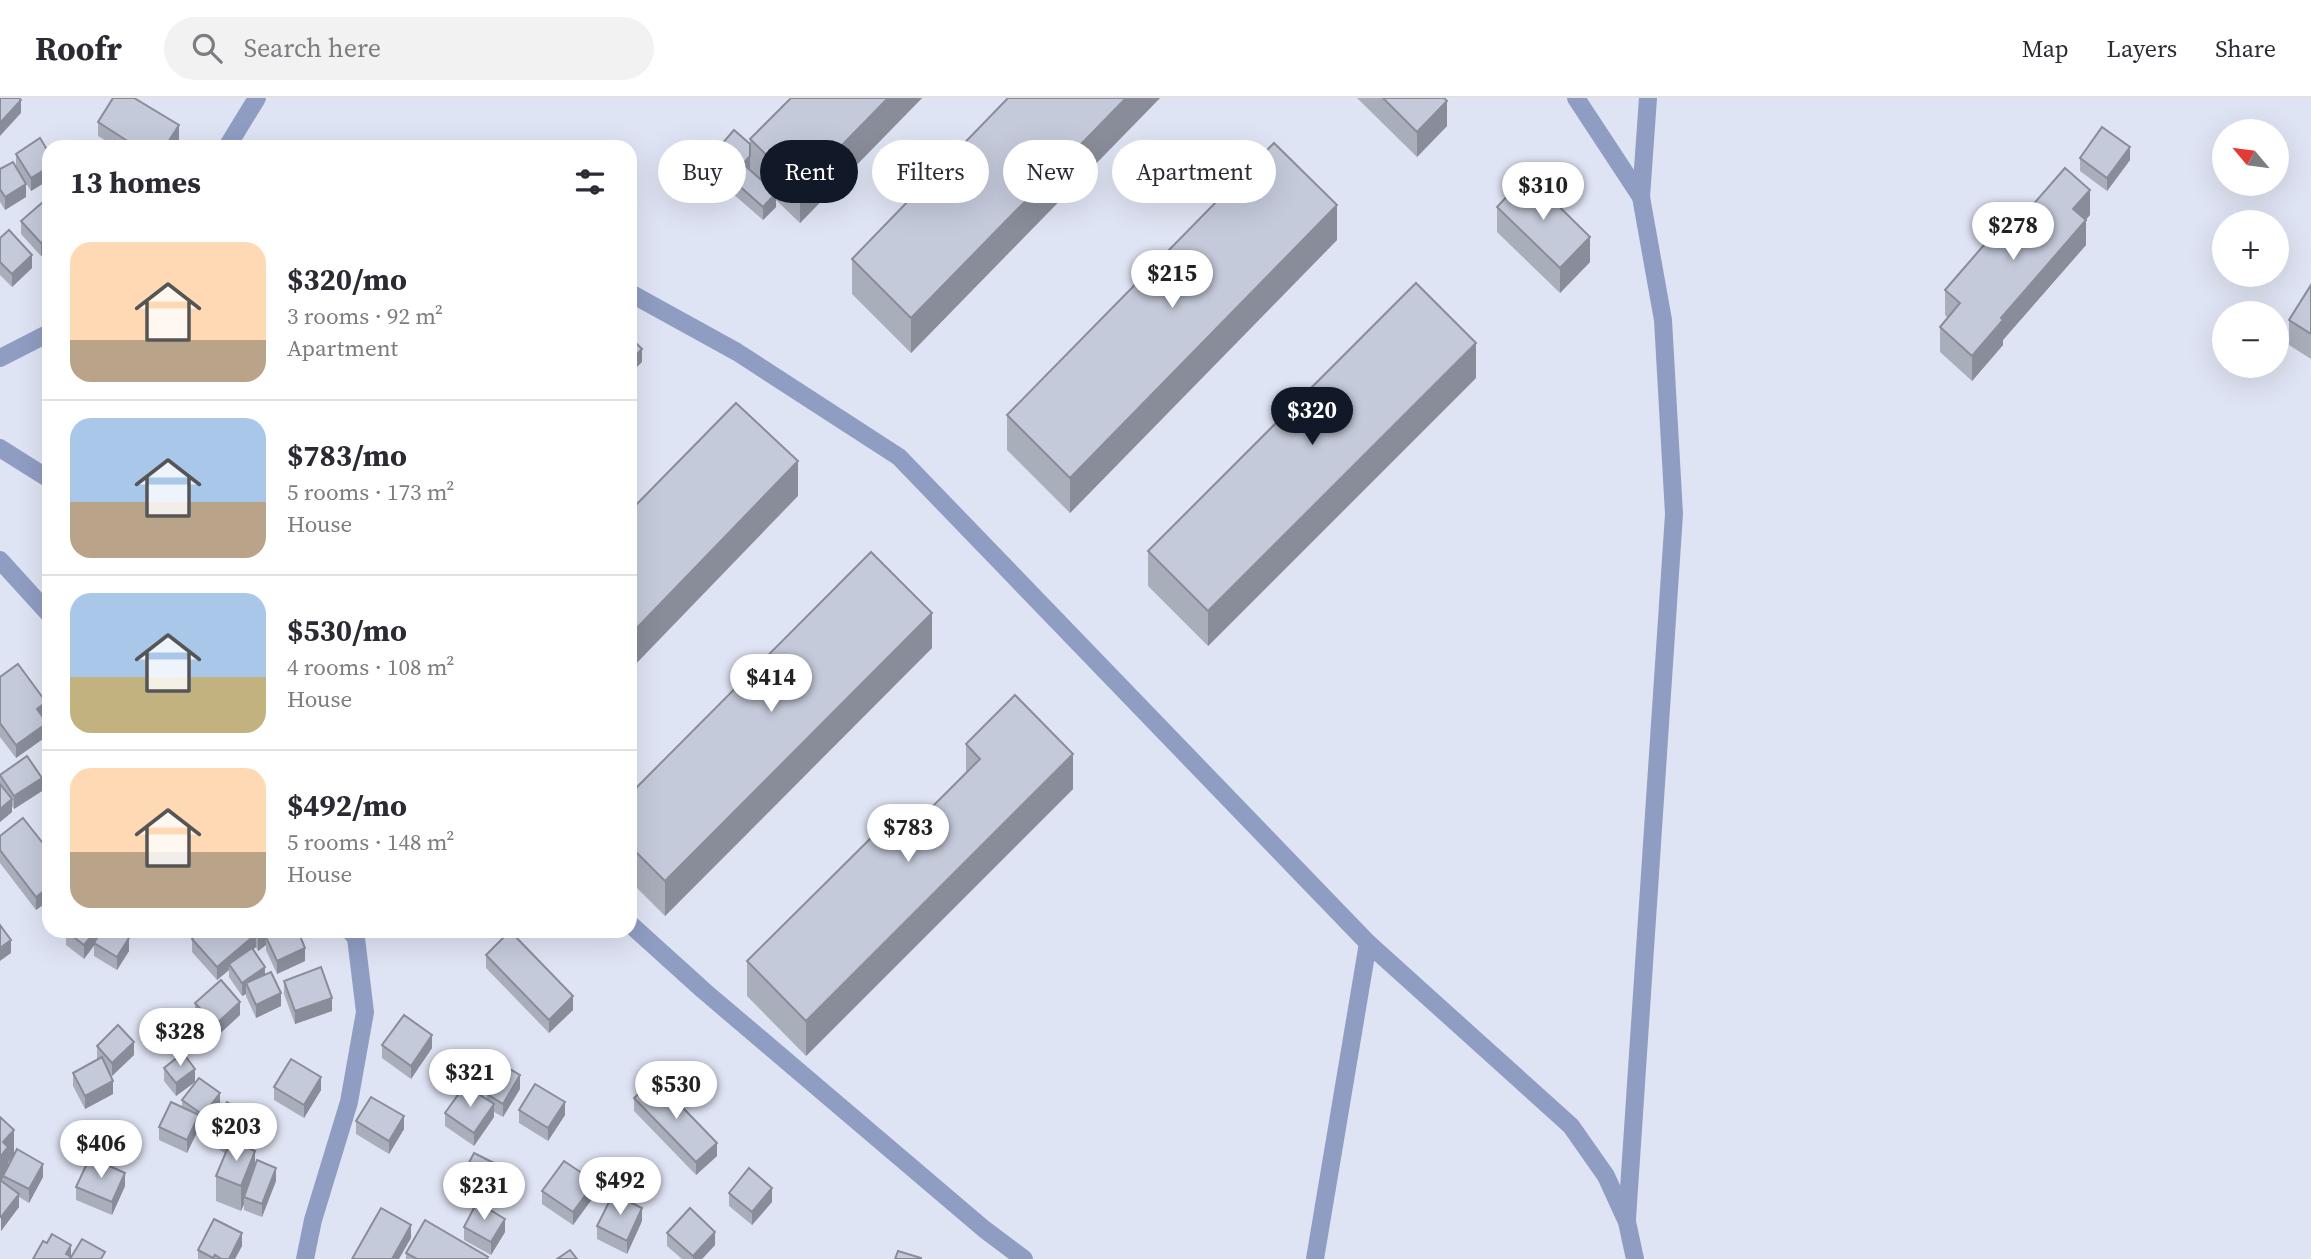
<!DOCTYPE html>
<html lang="en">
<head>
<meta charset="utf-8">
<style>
  body { margin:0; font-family:"Source Serif 4",serif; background:#f2f2f3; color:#2b2b33; height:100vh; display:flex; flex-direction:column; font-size:26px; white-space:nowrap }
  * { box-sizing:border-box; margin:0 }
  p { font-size:23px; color:#7c7c81 }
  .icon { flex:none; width:38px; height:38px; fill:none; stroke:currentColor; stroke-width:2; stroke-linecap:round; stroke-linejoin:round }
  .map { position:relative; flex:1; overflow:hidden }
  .sheet { position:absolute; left:42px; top:42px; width:595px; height:798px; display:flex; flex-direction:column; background:#fff; border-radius:21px; box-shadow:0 7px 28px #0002 }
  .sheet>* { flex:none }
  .banner { position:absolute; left:658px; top:42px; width:665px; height:63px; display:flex; gap:14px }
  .needle { width:46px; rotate:299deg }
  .tools { position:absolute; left:2212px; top:21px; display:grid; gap:14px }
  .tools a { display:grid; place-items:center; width:77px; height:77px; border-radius:50%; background:#fff; box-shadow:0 7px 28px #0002; font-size:35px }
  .price { position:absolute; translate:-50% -60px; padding:0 16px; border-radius:24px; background:#fff; color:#222; font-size:23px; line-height:46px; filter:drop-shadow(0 2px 4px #0008) }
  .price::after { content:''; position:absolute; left:50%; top:42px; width:21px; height:16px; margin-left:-10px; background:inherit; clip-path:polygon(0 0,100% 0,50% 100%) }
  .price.on { background:#111827; color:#fff }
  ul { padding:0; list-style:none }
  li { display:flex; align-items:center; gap:21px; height:175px; padding:0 28px }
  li+li { border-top:2px solid #e1e1e2 }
  li span { display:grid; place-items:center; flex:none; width:196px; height:140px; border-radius:21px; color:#555 }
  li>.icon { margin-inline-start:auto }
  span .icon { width:84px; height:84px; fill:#fffc; stroke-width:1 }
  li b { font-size:30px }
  h2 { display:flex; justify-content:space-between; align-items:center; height:84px; padding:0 28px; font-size:30px }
  .pill { padding:0 24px; border-radius:32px; background:#fff; box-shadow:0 7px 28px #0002; font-size:24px; line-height:63px }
  .pill.on { background:#111827; color:#fff }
  header { display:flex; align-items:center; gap:42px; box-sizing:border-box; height:98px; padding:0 35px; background:#fff; border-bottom:2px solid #e1e1e2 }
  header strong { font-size:33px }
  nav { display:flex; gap:38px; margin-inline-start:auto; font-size:24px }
  .search { width:490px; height:63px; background:#f2f2f3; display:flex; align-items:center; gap:18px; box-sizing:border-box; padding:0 24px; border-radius:38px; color:#7c7c81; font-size:26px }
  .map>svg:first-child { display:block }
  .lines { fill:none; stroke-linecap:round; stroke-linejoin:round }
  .minor { stroke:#909dc3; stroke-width:18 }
  .wall { fill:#a9aebb }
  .shaded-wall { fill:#898d99 }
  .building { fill:#c4cada; stroke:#898d99; stroke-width:2 }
</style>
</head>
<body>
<header>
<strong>Roofr</strong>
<div class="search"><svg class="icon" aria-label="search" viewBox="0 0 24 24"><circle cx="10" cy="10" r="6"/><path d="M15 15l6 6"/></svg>Search here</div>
<nav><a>Map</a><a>Layers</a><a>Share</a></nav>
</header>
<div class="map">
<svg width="2311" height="1161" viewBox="0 0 2311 1161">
  <rect width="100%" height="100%" fill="#dfe4f4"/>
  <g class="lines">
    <g class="minor">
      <path d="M1576,0L1641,99L1663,222L1674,416L1627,1121"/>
      <path d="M227,49L257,0"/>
      <path d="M1641,99L1648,0"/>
      <path d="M630,195L737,254L899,359L1368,845L1571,1028L1606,1078L1627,1124L1635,1161"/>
      <path d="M0,260L49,235"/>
      <path d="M0,350L49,381"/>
      <path d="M0,462L49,516"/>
      <path d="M630,826L703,892L984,1131L1024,1161"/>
      <path d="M305,1161L313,1122L349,1004L365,914L356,840L350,833"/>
      <path d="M1315,1161L1368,845"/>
    </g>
  </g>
  <g class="wall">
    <path d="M791,0H922L800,125L776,102V109L763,122L709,75V61L750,46V41Z"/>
    <path d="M1008,0H1160L911,255L852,196V161Z"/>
    <path d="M1357,0H1444L1447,28L1417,59Z"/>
    <path d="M98,24L179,41L173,49H116L98,38Z"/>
    <path d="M49,55V82L31,93L23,80L26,99L5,112L0,104V71L16,69V56Z"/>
    <path d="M2080,60L2130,62L2107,93L2080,73Z"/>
    <path d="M43,104L41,158L21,136V123Z"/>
    <path d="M1497,109L1590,164L1560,195L1497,134Z"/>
    <path d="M2024,117H2090L2085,122L2086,147L2003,242V247L1972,283L1940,254V229L1948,220L1945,217V192Z"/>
    <path d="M0,140L32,170L12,189L0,177Z"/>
    <path d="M1337,142L1070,415L1007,352V317Z"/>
    <path d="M2311,187V261L2289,247V222Z"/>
    <path d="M1476,280L1208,548L1148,488V453Z"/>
    <path d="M932,550L665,818L630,783V696Z"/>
    <path d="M0,579L46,617L43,619L47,638L16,660L0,639Z"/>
    <path d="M966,646L1073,691L806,958L747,898V863L897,744L966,676Z"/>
    <path d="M0,677L42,693L14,711L12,708V714L0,724Z"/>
    <path d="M0,738L49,753L36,812L0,765Z"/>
    <path d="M49,805V827L45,822V809Z"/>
    <path d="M53,833H99V837L129,853L117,872L94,858V847L84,861L66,847V834L59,840Z"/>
    <path d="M271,833V836L305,863L277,876L266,852V847L258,853L256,849L253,851L281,908L256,920L246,898V896L242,898L229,879V872L217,882L192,854V841Z"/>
    <path d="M486,857L573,912L549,935L486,870Z"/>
    <path d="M284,883L332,913L295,926L284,896Z"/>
    <path d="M195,905L240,917L215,940L195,918Z"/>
    <path d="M382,947L432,950L411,981L382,960Z"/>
    <path d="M97,948L134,957L112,978L110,976L113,996L85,1011L73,988V975L97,962Z"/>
    <path d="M164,970L195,984L176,998L164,983Z"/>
    <path d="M274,989L321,992L304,1020L274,1002Z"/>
    <path d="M520,991L503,1019L494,1014V1019L474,1048L445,1028V1015L487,1001V996Z"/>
    <path d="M634,1000L717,1058L696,1077L634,1013Z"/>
    <path d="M182,1002L220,1009L203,1030L199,1027V1030L187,1055L159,1042V1029L182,1010Z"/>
    <path d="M519,1012L565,1017L548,1043L519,1025Z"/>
    <path d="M0,1019L14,1057L43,1079L29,1105L19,1099V1109L1,1133Z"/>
    <path d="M356,1023L404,1031L389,1056L356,1036Z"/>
    <path d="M253,1032L244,1048L255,1069L276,1083L262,1119L244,1112V1106L241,1113L216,1103V1078L225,1055L210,1046V1033Z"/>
    <path d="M462,1078L498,1080L486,1103L462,1091Z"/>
    <path d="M125,1088L112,1117L76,1102V1089Z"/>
    <path d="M542,1093L595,1097L573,1127L542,1106Z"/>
    <path d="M729,1095L772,1104L752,1127L729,1108Z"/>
    <path d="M642,1123L627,1156L597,1141V1128Z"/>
    <path d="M464,1129L505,1134L491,1157L464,1142Z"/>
    <path d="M667,1135L715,1147L702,1161H682L667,1148Z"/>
    <path d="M242,1148L235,1161H198V1152Z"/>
    <path d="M406,1155L488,1161H406Z"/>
  </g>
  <g class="shaded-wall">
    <path d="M888,0H922L800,125V90Z"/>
    <path d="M1126,0H1160L911,255V220Z"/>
    <path d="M21,2V15L0,38V25Z"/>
    <path d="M1447,3V28L1417,59V34Z"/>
    <path d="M179,27V41L173,49H165Z"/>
    <path d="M2130,49V62L2107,93V80Z"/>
    <path d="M750,58V71L743,79V66Z"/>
    <path d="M49,69V82L31,93V80Z"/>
    <path d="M26,86V99L5,112V99Z"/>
    <path d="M2090,92V117L2073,136V111Z"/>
    <path d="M776,95V109L763,122V109Z"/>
    <path d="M1337,107V142L1070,415V380Z"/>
    <path d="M2086,122V147L2003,242V247L1972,283V258L2001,220Z"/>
    <path d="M49,138V151L41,158V145Z"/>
    <path d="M1590,139V164L1560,195V170Z"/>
    <path d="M32,157V170L12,189V176Z"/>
    <path d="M1476,245V280L1208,548V513Z"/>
    <path d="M642,251V264L630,276V263Z"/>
    <path d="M798,363V398L630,572V537Z"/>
    <path d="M932,515V550L665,818V783Z"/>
    <path d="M46,604V617L37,624V611Z"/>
    <path d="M47,625V638L16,660V647Z"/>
    <path d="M1073,656V691L806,958V923Z"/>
    <path d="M42,680V693L14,711V698Z"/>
    <path d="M12,701V714L0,724V711Z"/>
    <path d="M49,789V803L36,812V799Z"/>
    <path d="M59,833H67L59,840Z"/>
    <path d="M95,833H99V841L84,861V847Z"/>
    <path d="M266,833H271V844L266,839V847L258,853V839Z"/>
    <path d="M256,836V849L231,870L229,866V872L217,882V869Z"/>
    <path d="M129,840V853L117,872V859Z"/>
    <path d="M11,842V855L0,863V850Z"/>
    <path d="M305,850V863L277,876V863Z"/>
    <path d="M265,869V882L246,885V896L242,898V885Z"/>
    <path d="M281,895V908L256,920V907Z"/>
    <path d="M573,898V912L549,935V922Z"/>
    <path d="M332,900V913L295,926V913Z"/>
    <path d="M240,904V917L215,940V927Z"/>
    <path d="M432,937V950L411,981V968Z"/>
    <path d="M134,944V957L112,978V965Z"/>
    <path d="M195,971V984L176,998V985Z"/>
    <path d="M520,977V991L503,1019V1006Z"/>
    <path d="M321,979V992L304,1020V1007Z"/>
    <path d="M113,983V996L85,1011V998Z"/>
    <path d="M220,995V1009L203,1030V1017Z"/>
    <path d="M565,1004V1017L548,1043V1030Z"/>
    <path d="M494,1006V1019L474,1048V1035Z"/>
    <path d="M199,1017V1030L187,1055V1042Z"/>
    <path d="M404,1018V1031L389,1056V1043Z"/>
    <path d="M253,1019V1032L236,1062V1048Z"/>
    <path d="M14,1032V1057L8,1064V1074L3,1078V1080L0,1084V1059L3,1044Z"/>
    <path d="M717,1045V1058L696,1077V1064Z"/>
    <path d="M255,1053V1078L244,1099V1106L241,1113V1088Z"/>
    <path d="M43,1066V1079L29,1105V1091Z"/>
    <path d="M498,1067V1080L486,1103V1090Z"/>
    <path d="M276,1070V1083L262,1119V1106Z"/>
    <path d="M125,1075V1088L112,1117V1104Z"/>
    <path d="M595,1084V1097L573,1127V1114Z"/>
    <path d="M772,1090V1104L752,1127V1114Z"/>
    <path d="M19,1096V1109L1,1133V1119Z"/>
    <path d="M642,1110V1123L627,1156V1143Z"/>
    <path d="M505,1121V1134L491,1157V1144Z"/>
    <path d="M411,1127V1140L399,1161H392Z"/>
    <path d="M715,1134V1147L702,1161H693V1158Z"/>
    <path d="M242,1135V1148L235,1161H229Z"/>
    <path d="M71,1147V1160L66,1156Z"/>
  </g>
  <g class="building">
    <path d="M0,0H19L21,2L0,25Z"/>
    <path d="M113,0H134L179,27L165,49H137L98,24Z"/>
    <path d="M791,0H888L800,90L750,41Z"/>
    <path d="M1008,0H1126L911,220L852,161Z"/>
    <path d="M1383,0H1444L1447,3L1417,34Z"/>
    <path d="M2102,29L2130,49L2107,80L2080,60Z"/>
    <path d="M734,32L750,46V58L743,66L776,95L763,109L709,61Z"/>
    <path d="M40,40L49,55V69L31,80L16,56Z"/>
    <path d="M1274,45L1337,107L1070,380L1007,317Z"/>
    <path d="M13,64L26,86L5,99L0,91V71Z"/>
    <path d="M2065,70L2090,92L2073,111L2086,122L2001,220L2003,222L1972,258L1940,229L1960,205L1945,192L2016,110L2024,117Z"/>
    <path d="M1527,77L1590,139L1560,170L1497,109Z"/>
    <path d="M43,104L49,111V138L41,145L21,123Z"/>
    <path d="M9,132L32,157L12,176L0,164V140Z"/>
    <path d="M1416,185L1476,245L1208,513L1148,453Z"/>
    <path d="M2311,187V236L2289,222Z"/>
    <path d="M630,239L642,251L630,263Z"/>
    <path d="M736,305L798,363L630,537V413Z"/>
    <path d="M871,454L932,515L665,783L630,748V696Z"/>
    <path d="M18,566L46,604L37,611L47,625L16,647L0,625V579Z"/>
    <path d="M1015,597L1073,656L806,923L747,863L882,729L897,744L980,661L966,646Z"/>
    <path d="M27,658L42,680L14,698L0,677Z"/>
    <path d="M0,686L12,701L0,711Z"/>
    <path d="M23,720L49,753V789L36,799L0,752V738Z"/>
    <path d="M49,805V814L45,809Z"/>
    <path d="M0,827L11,842L0,850Z"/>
    <path d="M66,833H95L84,847Z"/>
    <path d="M101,833H116L129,840L117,859L94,845Z"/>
    <path d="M201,833H268L258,839L256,836L217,869L192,841Z"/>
    <path d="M278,833H298L305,850L277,863L266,839Z"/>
    <path d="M510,833L573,898L549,922L486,857Z"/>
    <path d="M252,850L265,869L242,885L229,866Z"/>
    <path d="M321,869L332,900L295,913L284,883Z"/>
    <path d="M271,874L281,895L256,907L246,885Z"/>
    <path d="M221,882L240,904L215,927L195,905Z"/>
    <path d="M404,917L432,937L411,968L382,947Z"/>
    <path d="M118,927L134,944L112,965L97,948Z"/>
    <path d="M183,955L195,971L176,985L164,970Z"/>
    <path d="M102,959L113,983L85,998L73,975Z"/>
    <path d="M291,961L321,979L304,1007L274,989Z"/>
    <path d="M503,967L520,977L503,1006L487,996Z"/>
    <path d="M199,980L220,995L203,1017L182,1002Z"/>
    <path d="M655,981L717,1045L696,1064L634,1000Z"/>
    <path d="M535,986L565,1004L548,1030L519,1012Z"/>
    <path d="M465,987L494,1006L474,1035L445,1015Z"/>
    <path d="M371,999L404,1018L389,1043L356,1023Z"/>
    <path d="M171,1004L199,1017L187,1042L159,1029Z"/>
    <path d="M227,1004L253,1019L238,1046L231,1042L230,1045L210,1033Z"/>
    <path d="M0,1019L14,1032L3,1044L8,1049L0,1059Z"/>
    <path d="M231,1042L255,1053L241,1088L216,1078Z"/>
    <path d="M17,1051L43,1066L29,1091L3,1078Z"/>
    <path d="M474,1055L498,1067L486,1090L462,1078Z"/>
    <path d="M90,1059L125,1075L112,1104L76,1089Z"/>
    <path d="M257,1062L276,1070L262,1106L244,1099Z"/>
    <path d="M564,1063L595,1084L573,1114L542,1093Z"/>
    <path d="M749,1070L772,1090L752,1114L729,1095Z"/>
    <path d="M0,1082L19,1096L1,1119H0Z"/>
    <path d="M613,1096L642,1110L627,1143L597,1128Z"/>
    <path d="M477,1104L505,1121L491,1144L464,1129Z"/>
    <path d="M381,1110L411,1127L392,1161H352Z"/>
    <path d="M690,1110L715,1134L693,1158L667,1135Z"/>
    <path d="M214,1121L242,1135L229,1161H221L215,1157L213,1160L198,1152Z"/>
    <path d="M425,1122L488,1159L487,1161H417L406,1155Z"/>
    <path d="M52,1136L71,1147L66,1156L71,1159L70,1161H33L43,1143L47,1145Z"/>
    <path d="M82,1141L105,1154L101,1161H70Z"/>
    <path d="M570,1152L577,1161H557Z"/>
    <path d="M898,1153L921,1160V1161H895Z"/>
    <path d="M215,1157L221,1161H213Z"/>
  </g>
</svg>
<div class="tools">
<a><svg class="needle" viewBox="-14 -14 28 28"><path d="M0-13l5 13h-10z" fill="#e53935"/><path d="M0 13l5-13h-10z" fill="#7c7c81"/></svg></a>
<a>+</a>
<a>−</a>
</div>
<b class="price" style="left:1543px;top:124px">$310</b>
<b class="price" style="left:2013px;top:164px">$278</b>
<b class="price" style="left:1172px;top:212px">$215</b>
<b class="price on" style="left:1312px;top:349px">$320</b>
<b class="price" style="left:771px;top:616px">$414</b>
<b class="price" style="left:908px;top:766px">$783</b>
<b class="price" style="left:180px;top:970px">$328</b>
<b class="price" style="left:470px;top:1011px">$321</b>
<b class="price" style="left:676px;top:1023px">$530</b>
<b class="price" style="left:236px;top:1065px">$203</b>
<b class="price" style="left:101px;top:1082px">$406</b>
<b class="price" style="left:620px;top:1119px">$492</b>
<b class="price" style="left:484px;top:1124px">$231</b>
<div class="banner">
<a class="pill">Buy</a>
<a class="pill on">Rent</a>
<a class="pill">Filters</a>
<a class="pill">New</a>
<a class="pill">Apartment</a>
</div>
<section class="sheet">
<h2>13 homes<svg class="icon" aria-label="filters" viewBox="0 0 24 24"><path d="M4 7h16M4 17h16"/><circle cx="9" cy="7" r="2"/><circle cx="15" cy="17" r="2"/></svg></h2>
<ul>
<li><span style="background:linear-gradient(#ffd9b3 70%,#b9a48a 0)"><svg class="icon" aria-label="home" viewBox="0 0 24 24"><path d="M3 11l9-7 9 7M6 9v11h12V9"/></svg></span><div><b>$320/mo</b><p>3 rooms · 92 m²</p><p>Apartment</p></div></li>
<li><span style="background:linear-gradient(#a9c7e8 60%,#b9a48a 0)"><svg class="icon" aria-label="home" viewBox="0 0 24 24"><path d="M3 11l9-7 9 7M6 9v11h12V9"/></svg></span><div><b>$783/mo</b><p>5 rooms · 173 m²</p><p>House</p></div></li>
<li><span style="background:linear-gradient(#a9c7e8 60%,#c2b280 0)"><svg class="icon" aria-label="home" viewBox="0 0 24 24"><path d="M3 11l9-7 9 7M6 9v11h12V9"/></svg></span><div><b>$530/mo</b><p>4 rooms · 108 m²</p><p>House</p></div></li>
<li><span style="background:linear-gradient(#ffd9b3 60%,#b9a48a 0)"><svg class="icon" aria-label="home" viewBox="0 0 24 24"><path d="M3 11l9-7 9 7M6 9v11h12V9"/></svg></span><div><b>$492/mo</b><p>5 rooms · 148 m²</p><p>House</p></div></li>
</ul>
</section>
</div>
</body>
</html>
